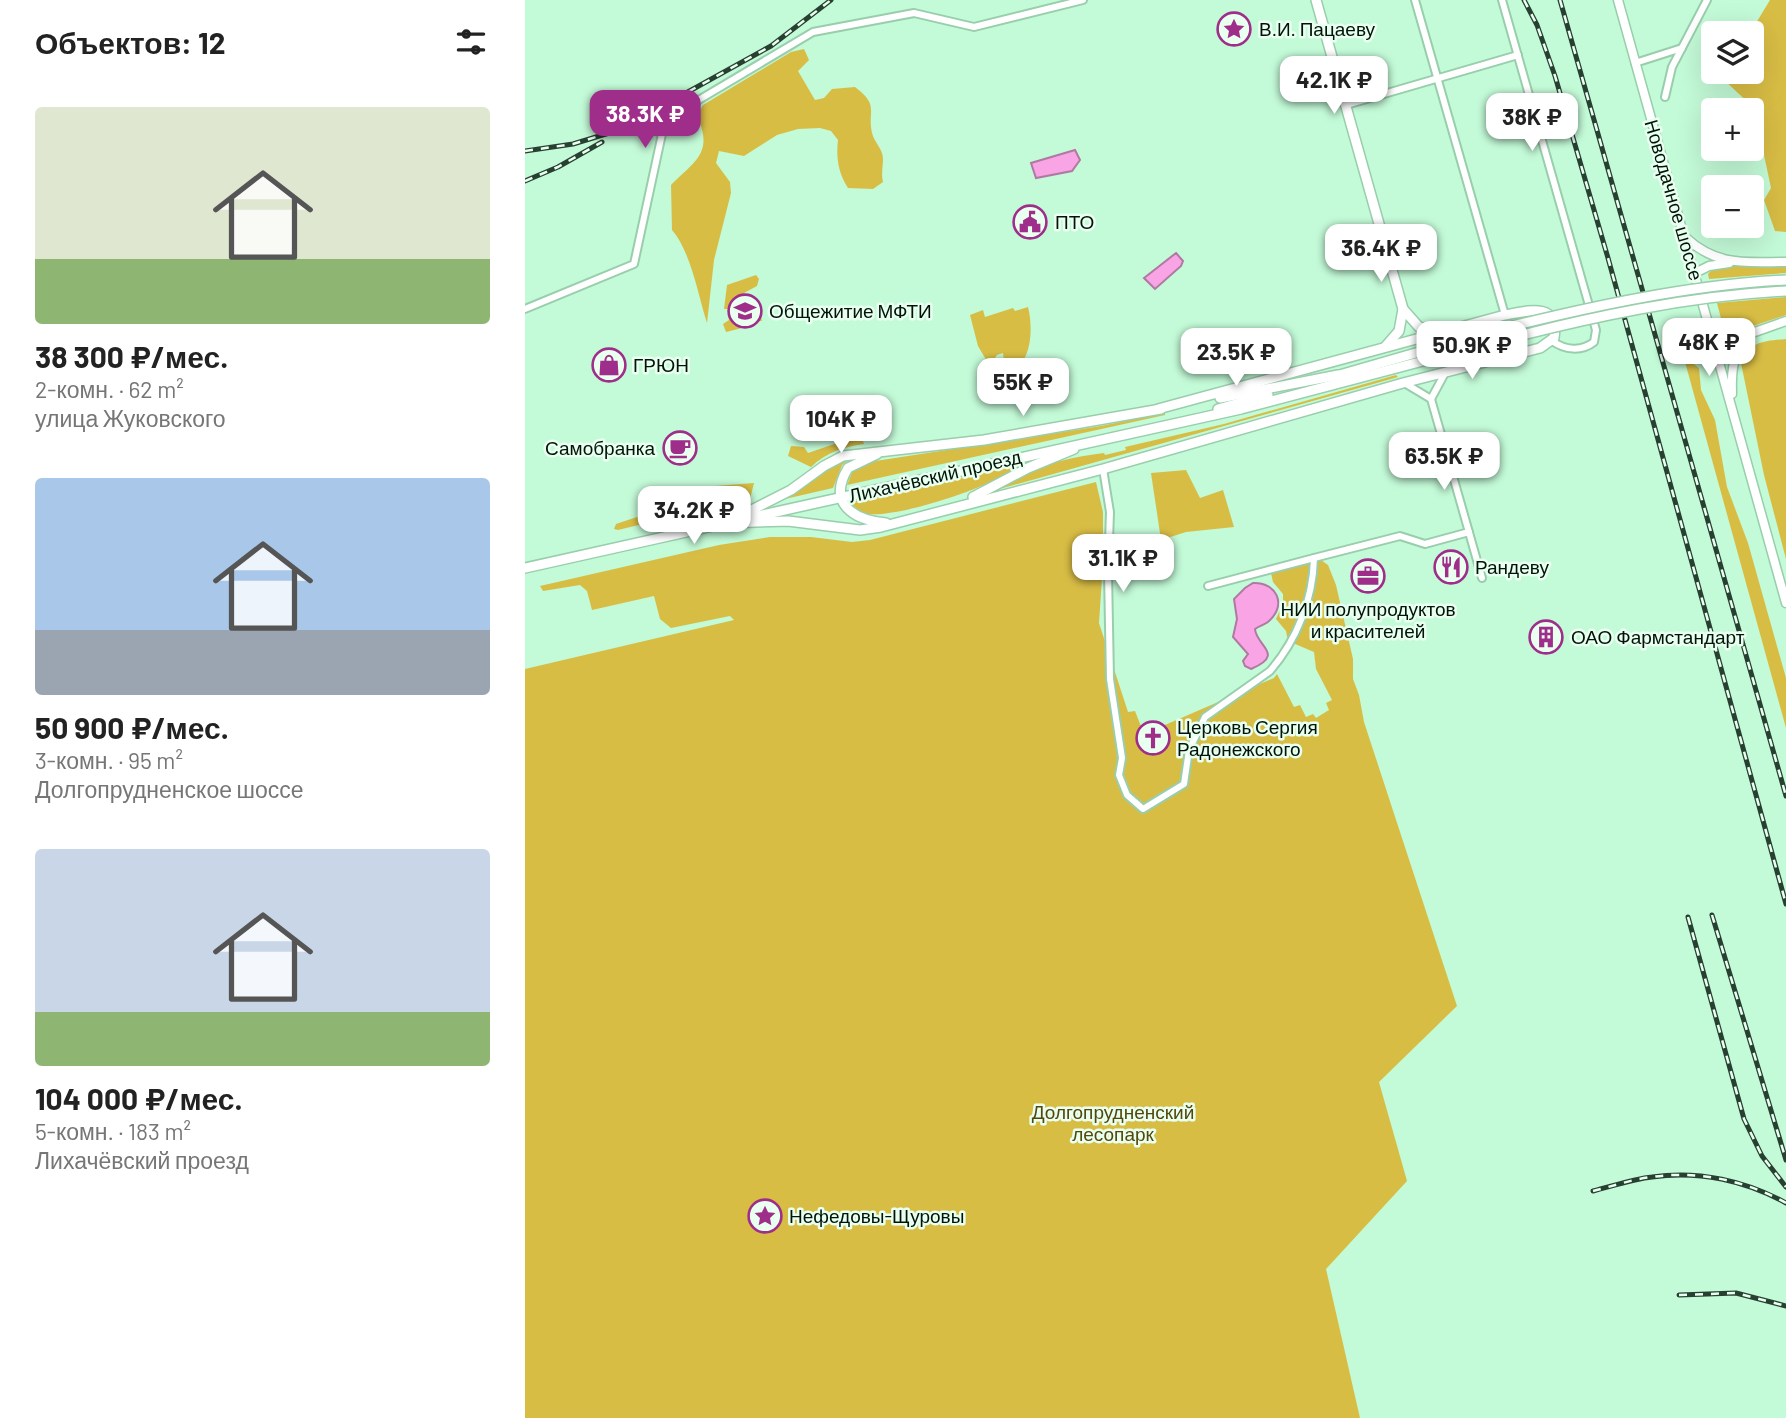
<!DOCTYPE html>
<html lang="ru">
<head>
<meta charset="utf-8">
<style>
  body { margin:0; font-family:Barlow,sans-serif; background:#f6f6f6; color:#222; height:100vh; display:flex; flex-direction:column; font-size:26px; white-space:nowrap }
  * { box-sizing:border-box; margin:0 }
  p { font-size:23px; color:#767676 }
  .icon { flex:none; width:38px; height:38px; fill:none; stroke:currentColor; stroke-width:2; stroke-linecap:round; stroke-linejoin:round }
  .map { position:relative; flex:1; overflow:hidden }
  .details { display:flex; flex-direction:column; background:#fff; width:525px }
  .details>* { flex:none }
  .buttons { position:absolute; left:1176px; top:21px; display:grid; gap:14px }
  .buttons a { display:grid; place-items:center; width:63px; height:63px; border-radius:7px; background:#fff; box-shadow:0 7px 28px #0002; font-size:35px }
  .price { position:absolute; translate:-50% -60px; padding:0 16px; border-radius:14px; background:#fff; color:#222; font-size:23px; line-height:46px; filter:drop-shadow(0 2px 4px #0008) }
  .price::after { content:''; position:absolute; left:50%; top:42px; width:21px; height:16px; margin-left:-10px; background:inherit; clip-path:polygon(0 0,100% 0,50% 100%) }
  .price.on { background:#9f2d8a; color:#fff }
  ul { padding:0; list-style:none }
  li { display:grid; align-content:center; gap:14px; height:371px; padding:0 35px }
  li span { display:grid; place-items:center; height:217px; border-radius:7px; color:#555 }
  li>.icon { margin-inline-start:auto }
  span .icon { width:126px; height:126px; fill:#fffc; stroke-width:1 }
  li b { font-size:30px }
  h2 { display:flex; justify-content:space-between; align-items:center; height:84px; padding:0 35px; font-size:30px }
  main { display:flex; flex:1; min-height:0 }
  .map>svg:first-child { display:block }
  .green { fill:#d8bd45 }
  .water { fill:#f9a4e4; stroke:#af79a2; stroke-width:2 }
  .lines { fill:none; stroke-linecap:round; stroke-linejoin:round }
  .minor-casing { stroke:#99ceac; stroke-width:10 }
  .tertiary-casing { stroke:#99ceac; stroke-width:11 }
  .secondary-casing { stroke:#99ceac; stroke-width:12 }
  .minor { stroke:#fff; stroke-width:6 }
  .tertiary { stroke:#fff; stroke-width:8 }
  .secondary { stroke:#fff; stroke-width:9 }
  .rail-casing { stroke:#274031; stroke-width:5 }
  .rail { stroke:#e9fff0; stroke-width:2.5; stroke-dasharray:8; stroke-linecap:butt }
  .secondary-bridge-casing { stroke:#99ceac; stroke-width:12; stroke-linecap:butt }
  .secondary-bridge { stroke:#fff; stroke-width:9 }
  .labels { text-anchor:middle; stroke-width:5; stroke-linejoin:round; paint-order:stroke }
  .poi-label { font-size:19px; fill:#021409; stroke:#e9fff0; text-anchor:start }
  .street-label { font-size:19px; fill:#021409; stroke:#e9fff0 }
  .park-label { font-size:19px; fill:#54470c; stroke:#e9fff0 }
</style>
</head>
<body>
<main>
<section class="details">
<h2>Объектов: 12<svg class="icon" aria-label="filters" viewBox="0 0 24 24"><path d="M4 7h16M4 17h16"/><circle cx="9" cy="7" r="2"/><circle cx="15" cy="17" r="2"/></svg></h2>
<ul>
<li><span style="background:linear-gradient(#dfe7d0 70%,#8fb573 0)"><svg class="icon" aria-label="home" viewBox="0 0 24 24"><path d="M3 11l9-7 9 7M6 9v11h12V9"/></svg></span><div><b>38 300 ₽/мес.</b><p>2-комн. · 62 m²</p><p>улица Жуковского</p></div></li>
<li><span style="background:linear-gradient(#a9c7e8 70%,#9aa5b1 0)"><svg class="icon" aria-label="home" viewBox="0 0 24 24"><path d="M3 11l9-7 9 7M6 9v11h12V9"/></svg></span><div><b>50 900 ₽/мес.</b><p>3-комн. · 95 m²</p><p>Долгопрудненское шоссе</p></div></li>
<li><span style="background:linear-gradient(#c9d6e8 75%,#8fb573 0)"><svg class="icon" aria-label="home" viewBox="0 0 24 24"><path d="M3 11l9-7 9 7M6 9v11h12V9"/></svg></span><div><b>104 000 ₽/мес.</b><p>5-комн. · 183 m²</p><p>Лихачёвский проезд</p></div></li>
</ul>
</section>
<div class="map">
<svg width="1261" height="1418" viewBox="0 0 1261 1418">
  <rect width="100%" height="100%" fill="#c3fad7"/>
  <g class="green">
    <path d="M1245,0H1261V232L1250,231L1239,200L1246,188L1229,108L1198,79L1202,72H1227L1225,33Z"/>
    <path d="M279,49L284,60L273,71L290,100L299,98L307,89L330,87C355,106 342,110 347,133C349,142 358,149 358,159C358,167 356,173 358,182L348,189L323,188C313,173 311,157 313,140L306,131L295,128L273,129L252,135L219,156L194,151L191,163L205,182L206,193L189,260L182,323C173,295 166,252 147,230L146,185C170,161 189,153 172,116L178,105L266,52Z"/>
    <path d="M1261,265V273L1184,279L1183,274L1187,270L1195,269L1196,266Z"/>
    <path d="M231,275L234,279L232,286L219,293L222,300H231L237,321H231L228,312L216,316L217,321L225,318V326L201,332L198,324L204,320L203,315L205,314L204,309H199L202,285Z"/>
    <path d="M1261,297V315L1207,333L1205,331L1199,330L1192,303Z"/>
    <path d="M503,307C507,322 507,346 499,359L479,362L478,353L472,355L468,361L463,363L453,346L445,315L458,310L460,317L488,308L490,311Z"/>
    <path d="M1261,339V559L1239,475L1216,363C1222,341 1242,341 1261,339Z"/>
    <path d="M1165,361L1174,368L1176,390L1190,420L1202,487L1223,543L1261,678V728L1160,362Z"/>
    <path d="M871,375L873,377L471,490C499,468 543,457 579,453L580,455L601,450L600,447L699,424Z"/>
    <path d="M640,413V415L322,485L328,470L344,462L576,426Z"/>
    <path d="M336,435L339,444C318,447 302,452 286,467L263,456L266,446L279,447L283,453Z"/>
    <path d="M327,457L317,465L308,488L260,499L302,468Z"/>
    <path d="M499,464C474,484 375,518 343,514C335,512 330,508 325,502Z"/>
    <path d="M661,470L675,498L698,490L709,527L661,532L636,540L626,473Z"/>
    <path d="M571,482L578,512V563L574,623L603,712L610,711L619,734L749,678L752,674L769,707L775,705L781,717L788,714L791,718L804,710L801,703L807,700L791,669L789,652L763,641L761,631L751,619L758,603V594L748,582L746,573L796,560L803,565L811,585L828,659V679L834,695L839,722L932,1006L854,1082L882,1181L801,1269L835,1418H0V669L209,620L205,616L146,628L135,619L129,596L67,610L62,591L55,585L18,591L15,586L194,545L245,537H286L327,542L345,540Z"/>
    <path d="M229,483L225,499L192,506L187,504L185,491L190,486Z"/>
    <path d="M172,497L176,499L178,506L175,510L93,530L89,529L91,524Z"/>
  </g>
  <g class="water">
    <path d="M550,150L555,160L547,171L511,178L506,163Z"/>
    <path d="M651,253L658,261L656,266L630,289L619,278Z"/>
    <path d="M728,583C751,582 762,604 745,620C741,625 735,625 730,629C731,646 761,654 726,669L720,666L718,661L723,654L708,637L712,619L709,599L720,588Z"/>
  </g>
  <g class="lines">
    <defs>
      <g id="minor">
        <path d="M890,0L980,315"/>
        <path d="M977,0L1071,330L1069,342C1056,352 1040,350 1027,341"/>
        <path d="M1110,63L1157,48"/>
        <path d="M1140,97L1147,67L1182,0"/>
        <path d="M821,105L993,55"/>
        <path d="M0,309L109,264L140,120L288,32L389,13L449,27L558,0"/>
        <path d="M881,384L906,399L957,578"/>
        <path d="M906,399L920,373"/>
        <path d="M578,469L585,512L583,572L585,679L597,758L594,775L602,795L618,809L659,784L664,750L680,717L745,671C772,640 788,599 789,558L875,536L900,544L944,532"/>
        <path d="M683,586L789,558"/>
      </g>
      <g id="tertiary">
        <path d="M1093,0L1261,603"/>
        <path d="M1160,237C1192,267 1221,262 1261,262"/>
        <path d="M1170,273L1184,266L1204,263"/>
        <path d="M1189,341L1227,333L1261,321"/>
        <path d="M1207,394C1206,369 1208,350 1227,333"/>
      </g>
      <g id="secondary">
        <path d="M791,0L878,309L874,331L861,346"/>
        <path d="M878,309L894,327L910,331"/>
        <path d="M811,376L967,331"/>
        <path d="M695,398L813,375"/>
        <path d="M693,409L743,395"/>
        <path d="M352,454L323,468C302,503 328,520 361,523"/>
        <path d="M448,497L503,468L549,449"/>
        <path d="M219,519L716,409L970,342"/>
        <path d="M203,522L266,490L299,466L318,456L459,440L636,409"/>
        <path d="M202,523L263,521L335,530L356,527L578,469L878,383L1015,348L1029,338C1035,301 1002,311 980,315L633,409"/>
        <path d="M0,568L206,522"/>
      </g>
    </defs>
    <use href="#minor" class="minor-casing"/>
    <use href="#tertiary" class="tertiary-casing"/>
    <use href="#secondary" class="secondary-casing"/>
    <use href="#minor" class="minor"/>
    <use href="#tertiary" class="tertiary"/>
    <use href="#secondary" class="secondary"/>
    <defs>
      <g id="rail">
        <path d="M999,0L1012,25L1030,76L1083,258L1261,904"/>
        <path d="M1035,0L1261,796"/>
        <path d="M0,151L48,144L94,130L246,46L306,0"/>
        <path d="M0,181L33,167L77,142"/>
        <path d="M1187,915L1261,1160"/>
        <path d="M1163,917L1219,1119L1237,1156L1261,1187"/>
        <path d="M1068,1191C1088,1186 1108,1179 1127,1177C1174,1170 1221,1181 1261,1203"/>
        <path d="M1154,1295L1211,1293L1261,1306"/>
      </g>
    </defs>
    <use href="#rail" class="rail-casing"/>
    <use href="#rail" class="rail"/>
    <defs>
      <g id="secondary-bridge">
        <path d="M967,331C1063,307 1162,285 1261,280"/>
        <path d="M970,342C1065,317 1163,296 1261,291"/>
      </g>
    </defs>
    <use href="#secondary-bridge" class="secondary-bridge-casing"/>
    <use href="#secondary-bridge" class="secondary-bridge"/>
  </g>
  <defs>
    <symbol id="sight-ring" viewBox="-11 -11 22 22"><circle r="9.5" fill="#e9fff0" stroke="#9f2d8a" stroke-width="1.5"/><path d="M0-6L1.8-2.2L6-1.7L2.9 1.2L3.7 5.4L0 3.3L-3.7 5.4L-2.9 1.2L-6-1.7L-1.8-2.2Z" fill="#9f2d8a"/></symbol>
    <symbol id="civic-ring" viewBox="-11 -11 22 22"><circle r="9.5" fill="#e9fff0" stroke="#9f2d8a" stroke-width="1.5"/><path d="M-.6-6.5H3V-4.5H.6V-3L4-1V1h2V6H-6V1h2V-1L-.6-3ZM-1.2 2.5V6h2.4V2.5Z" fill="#9f2d8a"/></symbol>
    <symbol id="university-ring" viewBox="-11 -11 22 22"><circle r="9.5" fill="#e9fff0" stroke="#9f2d8a" stroke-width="1.5"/><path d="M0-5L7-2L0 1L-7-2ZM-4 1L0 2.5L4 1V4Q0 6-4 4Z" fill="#9f2d8a"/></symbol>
    <symbol id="shop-ring" viewBox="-11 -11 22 22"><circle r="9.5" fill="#e9fff0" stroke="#9f2d8a" stroke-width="1.5"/><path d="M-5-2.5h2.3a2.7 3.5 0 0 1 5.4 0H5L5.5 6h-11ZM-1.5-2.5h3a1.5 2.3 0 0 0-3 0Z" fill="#9f2d8a"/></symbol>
    <symbol id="cafe-ring" viewBox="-11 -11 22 22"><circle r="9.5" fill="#e9fff0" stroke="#9f2d8a" stroke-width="1.5"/><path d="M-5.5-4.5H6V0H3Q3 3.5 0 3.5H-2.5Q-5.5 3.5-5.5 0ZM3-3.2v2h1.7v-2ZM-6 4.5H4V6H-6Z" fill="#9f2d8a"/></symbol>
    <symbol id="restaurant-ring" viewBox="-11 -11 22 22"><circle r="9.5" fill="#e9fff0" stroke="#9f2d8a" stroke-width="1.5"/><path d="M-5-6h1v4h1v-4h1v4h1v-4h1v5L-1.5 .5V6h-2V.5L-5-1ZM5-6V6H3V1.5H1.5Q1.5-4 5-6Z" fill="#9f2d8a"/></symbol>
    <symbol id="office-ring" viewBox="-11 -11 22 22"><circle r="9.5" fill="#e9fff0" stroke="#9f2d8a" stroke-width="1.5"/><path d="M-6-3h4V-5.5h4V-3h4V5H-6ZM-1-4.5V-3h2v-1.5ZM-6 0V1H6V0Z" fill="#9f2d8a"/></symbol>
    <symbol id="building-ring" viewBox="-11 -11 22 22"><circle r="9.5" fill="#e9fff0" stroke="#9f2d8a" stroke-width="1.5"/><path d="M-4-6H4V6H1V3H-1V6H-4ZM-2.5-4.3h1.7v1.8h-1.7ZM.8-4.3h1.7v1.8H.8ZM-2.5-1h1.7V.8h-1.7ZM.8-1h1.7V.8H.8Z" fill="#9f2d8a"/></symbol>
    <symbol id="church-ring" viewBox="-11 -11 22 22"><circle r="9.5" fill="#e9fff0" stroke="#9f2d8a" stroke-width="1.5"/><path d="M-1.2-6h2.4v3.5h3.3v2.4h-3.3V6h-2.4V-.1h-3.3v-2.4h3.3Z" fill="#9f2d8a"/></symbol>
  </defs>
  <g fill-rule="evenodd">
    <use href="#sight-ring" x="690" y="10" width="38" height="38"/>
    <use href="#civic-ring" x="486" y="203" width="38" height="38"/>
    <use href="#university-ring" x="201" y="292" width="38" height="38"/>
    <use href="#shop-ring" x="65" y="346" width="38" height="38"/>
    <use href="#cafe-ring" x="136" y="429" width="38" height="38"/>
    <use href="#restaurant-ring" x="907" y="548" width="38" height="38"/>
    <use href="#office-ring" x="824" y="557" width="38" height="38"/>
    <use href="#building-ring" x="1002" y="618" width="38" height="38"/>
    <use href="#church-ring" x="609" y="719" width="38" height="38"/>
    <use href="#sight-ring" x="221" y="1197" width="38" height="38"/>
  </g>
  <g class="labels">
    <g class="poi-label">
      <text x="734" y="36">В.И. Пацаеву</text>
      <text x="530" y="229">ПТО</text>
      <text x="244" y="318">Общежитие МФТИ</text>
      <text x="108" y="372">ГРЮН</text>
      <text x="130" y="455" text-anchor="end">Самобранка</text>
      <text x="950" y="574">Рандеву</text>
      <text x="843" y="616" text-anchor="middle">НИИ полупродуктов<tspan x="843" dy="22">и красителей</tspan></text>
      <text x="1046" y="644">ОАО Фармстандарт</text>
      <text x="652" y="734">Церковь Сергия<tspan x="652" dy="22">Радонежского</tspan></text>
      <text x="264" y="1223">Нефедовы-Щуровы</text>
    </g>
    <g class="street-label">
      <text transform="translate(1149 200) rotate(74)" y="7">Новодачное шоссе</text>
      <text transform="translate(410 476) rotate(-13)" y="7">Лихачёвский проезд</text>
    </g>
    <g class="park-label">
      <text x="588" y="1119">Долгопрудненский<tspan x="588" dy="22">лесопарк</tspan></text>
    </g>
  </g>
</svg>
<div class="buttons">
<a><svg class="icon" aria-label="layers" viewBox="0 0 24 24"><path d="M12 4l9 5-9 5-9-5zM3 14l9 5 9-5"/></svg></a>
<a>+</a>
<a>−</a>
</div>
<b class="price" style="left:809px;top:116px">42.1K ₽</b>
<b class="price on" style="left:120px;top:150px">38.3K ₽</b>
<b class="price" style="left:1007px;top:153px">38K ₽</b>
<b class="price" style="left:856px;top:284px">36.4K ₽</b>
<b class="price" style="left:1184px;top:378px">48K ₽</b>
<b class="price" style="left:947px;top:381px">50.9K ₽</b>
<b class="price" style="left:711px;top:388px">23.5K ₽</b>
<b class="price" style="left:498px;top:418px">55K ₽</b>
<b class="price" style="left:316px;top:455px">104K ₽</b>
<b class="price" style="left:919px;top:492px">63.5K ₽</b>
<b class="price" style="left:169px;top:546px">34.2K ₽</b>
<b class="price" style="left:598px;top:594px">31.1K ₽</b>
</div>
</main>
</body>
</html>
